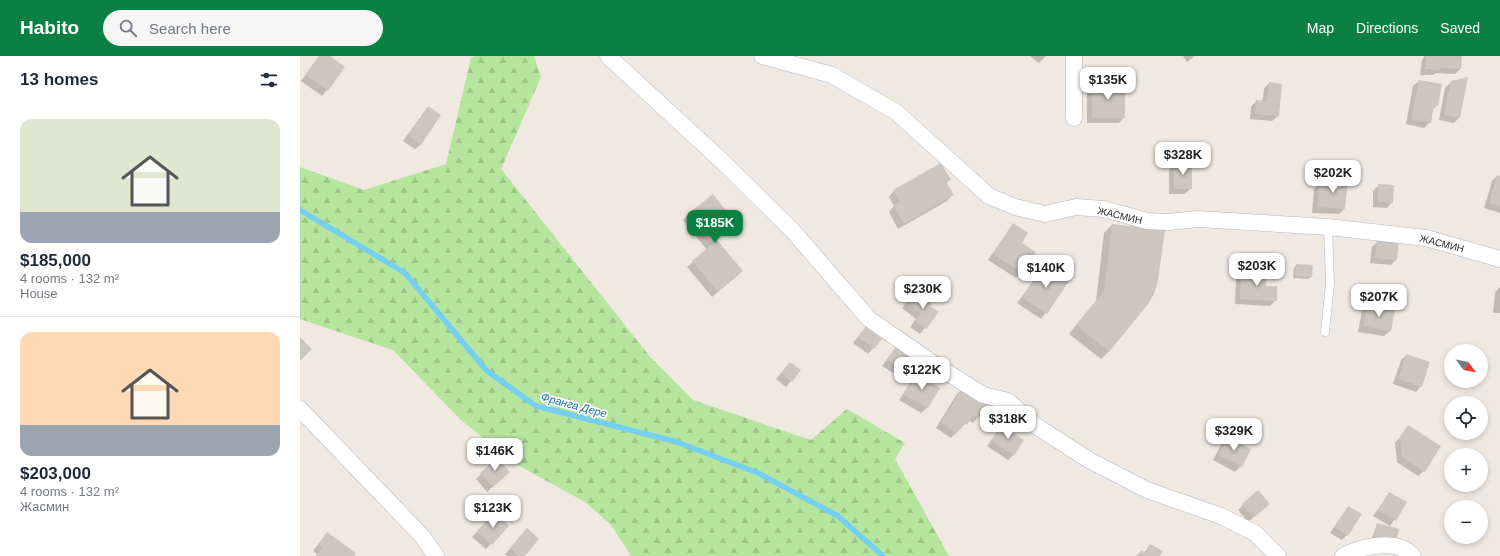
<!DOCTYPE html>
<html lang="en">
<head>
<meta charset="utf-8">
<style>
  body { margin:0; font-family:Arial,sans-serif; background:#f6f6f7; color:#1f2937; height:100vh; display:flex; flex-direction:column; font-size:15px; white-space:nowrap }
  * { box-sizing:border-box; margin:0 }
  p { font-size:13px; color:#747a83 }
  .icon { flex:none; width:22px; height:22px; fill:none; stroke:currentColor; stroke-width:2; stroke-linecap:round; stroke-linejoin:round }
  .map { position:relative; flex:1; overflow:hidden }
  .side { display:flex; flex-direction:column; background:#fff; width:300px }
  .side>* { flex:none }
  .needle { width:26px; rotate:122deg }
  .fabs { position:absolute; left:1144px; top:288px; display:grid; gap:8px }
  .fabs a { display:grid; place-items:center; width:44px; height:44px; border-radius:50%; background:#fff; box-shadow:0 2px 6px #0003; font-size:20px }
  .price { position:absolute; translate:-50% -34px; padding:0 9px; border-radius:8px; background:#fff; color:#222; font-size:13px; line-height:26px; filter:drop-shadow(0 1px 2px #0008) }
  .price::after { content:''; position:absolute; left:50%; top:24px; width:12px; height:9px; margin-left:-6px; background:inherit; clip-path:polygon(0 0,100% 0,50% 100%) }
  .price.selected { background:#0b8043; color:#fff }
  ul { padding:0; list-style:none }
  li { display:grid; align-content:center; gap:8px; height:212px; padding:0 20px }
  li+li { border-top:1px solid #e0e1e3 }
  li span { display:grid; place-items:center; height:124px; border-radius:12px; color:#555 }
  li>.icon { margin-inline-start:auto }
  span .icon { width:72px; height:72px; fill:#fffc; stroke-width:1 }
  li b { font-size:17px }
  h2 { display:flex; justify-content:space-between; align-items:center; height:48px; padding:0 20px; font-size:17px }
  header { display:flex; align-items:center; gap:24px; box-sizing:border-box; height:56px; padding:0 20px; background:#0b8043; color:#fff }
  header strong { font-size:19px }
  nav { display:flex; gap:22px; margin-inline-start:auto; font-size:14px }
  .search { width:280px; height:36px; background:#f6f6f7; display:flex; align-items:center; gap:10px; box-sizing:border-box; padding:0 14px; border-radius:22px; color:#747a83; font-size:15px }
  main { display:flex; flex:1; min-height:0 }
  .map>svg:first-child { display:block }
  .forest { fill:url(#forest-firs) }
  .shadow { fill:#0003 }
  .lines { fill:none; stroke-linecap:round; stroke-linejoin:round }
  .stream { stroke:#75cff0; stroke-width:5.5 }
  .building { fill:#cbc7bf }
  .lane-casing { stroke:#b4b7c1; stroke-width:9 }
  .street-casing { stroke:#b4b7c1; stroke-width:17 }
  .lane { stroke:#fff; stroke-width:8 }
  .street { stroke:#fff; stroke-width:16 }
  .labels { text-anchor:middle; stroke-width:3.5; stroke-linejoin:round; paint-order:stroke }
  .street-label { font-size:10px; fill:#2e2e2e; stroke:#fff }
  .water-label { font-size:11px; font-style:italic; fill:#0d6fa3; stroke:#fff }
</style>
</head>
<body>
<header>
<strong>Habito</strong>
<div class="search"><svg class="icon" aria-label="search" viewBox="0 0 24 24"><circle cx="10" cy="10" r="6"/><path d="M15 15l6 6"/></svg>Search here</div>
<nav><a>Map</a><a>Directions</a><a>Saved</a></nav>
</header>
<main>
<section class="side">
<h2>13 homes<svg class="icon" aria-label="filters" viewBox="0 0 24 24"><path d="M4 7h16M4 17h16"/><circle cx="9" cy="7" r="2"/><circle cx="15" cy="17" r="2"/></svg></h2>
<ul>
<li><span style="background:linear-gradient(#dfe7d0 75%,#9aa5b1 0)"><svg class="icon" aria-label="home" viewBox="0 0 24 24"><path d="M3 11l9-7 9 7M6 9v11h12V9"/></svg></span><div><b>$185,000</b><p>4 rooms · 132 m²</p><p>House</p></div></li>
<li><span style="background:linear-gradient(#ffd9b3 75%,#9aa5b1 0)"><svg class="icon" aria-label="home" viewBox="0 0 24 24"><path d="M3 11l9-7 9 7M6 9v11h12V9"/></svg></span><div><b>$203,000</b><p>4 rooms · 132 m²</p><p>Жасмин</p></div></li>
</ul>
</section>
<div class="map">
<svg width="1200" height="500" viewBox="0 0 1200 500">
  <defs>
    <pattern id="forest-firs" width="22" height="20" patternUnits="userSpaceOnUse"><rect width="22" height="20" fill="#b6e59e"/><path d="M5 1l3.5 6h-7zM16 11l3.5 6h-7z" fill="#9dc588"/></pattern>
  </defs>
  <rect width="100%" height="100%" fill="#efe9e1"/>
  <path class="forest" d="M175,0H234L241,21L201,113L351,302L393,344L511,384L547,353L605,387L595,403L649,500H331L311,469L285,446L214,407L161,364L93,294L0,263V111L64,134L146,108L171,2Z"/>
  <g class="shadow">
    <path d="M19,0H28L27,34L22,40L1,25Z"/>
    <path d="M730,0H746L739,7Z"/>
    <path d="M883,0H895L887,6Z"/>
    <path d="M1125,0H1161L1160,13L1155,18L1136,17L1133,19H1120L1122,4Z"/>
    <path d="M1119,25L1141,29L1137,49L1132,54L1130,66L1124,72L1106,68L1113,30Z"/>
    <path d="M1151,26L1159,62L1154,67L1139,64L1145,32Z"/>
    <path d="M969,27L981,29L978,60L972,65L950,63L951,51L956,45L962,46L964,33Z"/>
    <path d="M792,29H824V61L819,67H787V35Z"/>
    <path d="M128,51L121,88L115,93L103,85Z"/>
    <path d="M874,108L891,132L885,138H869V114Z"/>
    <path d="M1197,120L1200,121V157L1184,152L1192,125Z"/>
    <path d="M1031,121L1044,153L1039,158L1012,157L1014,133L1019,128H1026Z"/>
    <path d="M650,124L646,127L652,139L647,145L598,173L589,156L594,150L589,141L594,135Z"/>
    <path d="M1079,129L1092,146L1087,152L1073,151V135Z"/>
    <path d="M389,158L416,184L437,220L412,241L387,211L407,194L383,164Z"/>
    <path d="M713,168L720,188L721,216L716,222L688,204Z"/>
    <path d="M812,169L809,295L801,303L769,278L796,245L804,177Z"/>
    <path d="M1078,185L1096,204L1091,209L1070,207L1072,191Z"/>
    <path d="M997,209L1012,210L1011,221L1008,223L993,222L994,212Z"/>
    <path d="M745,210L768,226L741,263L717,247Z"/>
    <path d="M941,217L965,231L976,244L970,250L935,248L936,222Z"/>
    <path d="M1200,231V257H1193L1195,236Z"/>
    <path d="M616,236L637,257L620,278L610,271L616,263L602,252Z"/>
    <path d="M1068,249L1094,254L1090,275L1084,280L1058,276L1062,254Z"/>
    <path d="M561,277L581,283L568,298L553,287Z"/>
    <path d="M596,291L616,303L601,322L582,310Z"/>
    <path d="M1107,299L1121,330L1116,336L1093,328L1101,304Z"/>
    <path d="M490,307L491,325L486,331L476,323Z"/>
    <path d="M616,319L638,332L627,352L621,357L599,344Z"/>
    <path d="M662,333L678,361L673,367L669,364L651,382L636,372L657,338Z"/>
    <path d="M702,370L713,399L708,404L687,390Z"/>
    <path d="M1109,370L1124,415L1118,420L1097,406L1095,387Z"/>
    <path d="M928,382L950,394L941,410L935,416L913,404L922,387Z"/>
    <path d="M197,403L208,416L187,436L176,423Z"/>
    <path d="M1090,437L1106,447L1090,470L1073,460Z"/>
    <path d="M943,449L963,453L948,466L938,454Z"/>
    <path d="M1048,451L1047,479L1042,484L1030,477Z"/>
    <path d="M195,457L191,488L186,493L172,481Z"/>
    <path d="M1077,468L1092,488L1072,482Z"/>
    <path d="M27,477L53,500H16L17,498L13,495Z"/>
    <path d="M222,479L224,500H207L205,498Z"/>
    <path d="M850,489L859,500H836L841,496L844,497Z"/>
  </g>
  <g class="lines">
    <path class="stream" d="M0,154L105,217L187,315L236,350L377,386L458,417L538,460L583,500"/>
  </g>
  <g class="building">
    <path d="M19,0H30L45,11L28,35L6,19Z"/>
    <path d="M1126,0H1162L1161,13L1140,12V14L1125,13Z"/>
    <path d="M1168,21L1160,62L1144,59L1151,25Z"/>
    <path d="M1119,24L1142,28L1138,50L1134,49L1131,67L1111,63Z"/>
    <path d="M969,26L982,28L979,60L955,58L956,44L967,45Z"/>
    <rect x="792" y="28" width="33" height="34"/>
    <path d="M128,50L141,59L121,89L108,79Z"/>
    <path d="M641,107L651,124L646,126L654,139L604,168L593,149L600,146L593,134Z"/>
    <rect x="874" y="107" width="18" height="26"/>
    <path d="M1197,119L1200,120V150L1189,147Z"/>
    <path d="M1031,120L1048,122L1045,153L1017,151L1019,127H1031Z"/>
    <path d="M1078,128L1094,129L1093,147L1078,146Z"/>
    <path d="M413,138L436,168L417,184L443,215L418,236L392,205L412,188L388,158Z"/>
    <path d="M713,167L728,177L722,187L736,196L722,217L693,198Z"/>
    <path d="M812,168L865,174L858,224L854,238L848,248L809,296L776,269L804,235Z"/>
    <path d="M1077,184L1099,186L1097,204L1075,202Z"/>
    <path d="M744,208L769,225L747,258L722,241Z"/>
    <path d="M996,208L1013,209L1012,221L995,220Z"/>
    <path d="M941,216L967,217L966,230H977V245L940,243Z"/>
    <path d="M616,235L632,247L630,250L639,256L626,273L615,265L621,257L607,246Z"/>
    <path d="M1068,248L1095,253L1091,275L1063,270Z"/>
    <path d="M566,270L582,283L574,293L558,281Z"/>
    <path d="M0,281L12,293L0,305Z"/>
    <path d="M596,290L617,303L608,317L587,304Z"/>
    <path d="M1106,298L1130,306L1122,331L1098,323Z"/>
    <path d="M490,306L501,314L492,326L481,317Z"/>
    <path d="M616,317L640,332L628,352L603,338Z"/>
    <path d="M662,332L688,348L679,362L673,359L667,369L664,367L657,377L641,367Z"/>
    <path d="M702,369L724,384L714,400L691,384Z"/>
    <path d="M1108,369L1141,390L1125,416L1102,401L1100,381Z"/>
    <path d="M927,381L951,393L942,411L918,399Z"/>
    <path d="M197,402L210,416L193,431L180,417Z"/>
    <path d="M958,434L970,448L954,461L942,448Z"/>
    <path d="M1089,436L1107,446L1096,465L1078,454Z"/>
    <path d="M1048,450L1062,458L1048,480L1035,471Z"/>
    <path d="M195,456L209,470L192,489L177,475Z"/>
    <path d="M1077,467L1099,473L1096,486L1074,480Z"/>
    <path d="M227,472L239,483L225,500H218L210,492Z"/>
    <path d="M27,476L56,497L54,500H17L22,492L18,489Z"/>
    <path d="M850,488L863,495L860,500H838L841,494L846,497Z"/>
  </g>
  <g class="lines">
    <defs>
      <path id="lane" d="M1025,276L1030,227L1028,171"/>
      <g id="street">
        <path d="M308,0L423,106L492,174L569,263L634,308L683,339L708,345L736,370L789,404L847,434L921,460L955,477L978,500"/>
        <path d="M462,0L532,19L596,56L689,140L715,151L745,158L776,151L804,153L847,165L868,166L898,163L1028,171L1126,182L1200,203"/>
        <path d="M774,62V0"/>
        <path d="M0,353L122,480L136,500"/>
        <path d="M1043,500C1062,490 1097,482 1113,500"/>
      </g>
    </defs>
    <use href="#lane" class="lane-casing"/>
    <use href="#street" class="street-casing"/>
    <use href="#lane" class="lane"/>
    <use href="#street" class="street"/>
  </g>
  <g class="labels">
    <g class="street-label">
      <text transform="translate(820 159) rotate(13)" y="4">ЖАСМИН</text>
      <text transform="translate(1142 187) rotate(14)" y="4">ЖАСМИН</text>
    </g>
    <g class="water-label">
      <text transform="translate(274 349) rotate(15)" y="4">Франга Дере</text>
    </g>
  </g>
</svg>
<div class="fabs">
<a><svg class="needle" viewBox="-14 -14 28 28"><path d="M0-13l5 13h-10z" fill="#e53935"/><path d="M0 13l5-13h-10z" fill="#747a83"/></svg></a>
<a><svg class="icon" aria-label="locate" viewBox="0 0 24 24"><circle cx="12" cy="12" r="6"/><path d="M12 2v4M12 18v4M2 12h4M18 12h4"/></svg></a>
<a>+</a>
<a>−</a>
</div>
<b class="price" style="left:808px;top:45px">$135K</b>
<b class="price" style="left:883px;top:120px">$328K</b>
<b class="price" style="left:1033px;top:138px">$202K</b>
<b class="price selected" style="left:415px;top:188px">$185K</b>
<b class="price" style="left:957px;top:231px">$203K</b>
<b class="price" style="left:746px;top:233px">$140K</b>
<b class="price" style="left:623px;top:254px">$230K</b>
<b class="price" style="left:1079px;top:262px">$207K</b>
<b class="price" style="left:622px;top:335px">$122K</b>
<b class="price" style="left:708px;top:384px">$318K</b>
<b class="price" style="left:934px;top:396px">$329K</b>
<b class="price" style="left:195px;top:416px">$146K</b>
<b class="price" style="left:193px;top:473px">$123K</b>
</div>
</main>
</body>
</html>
